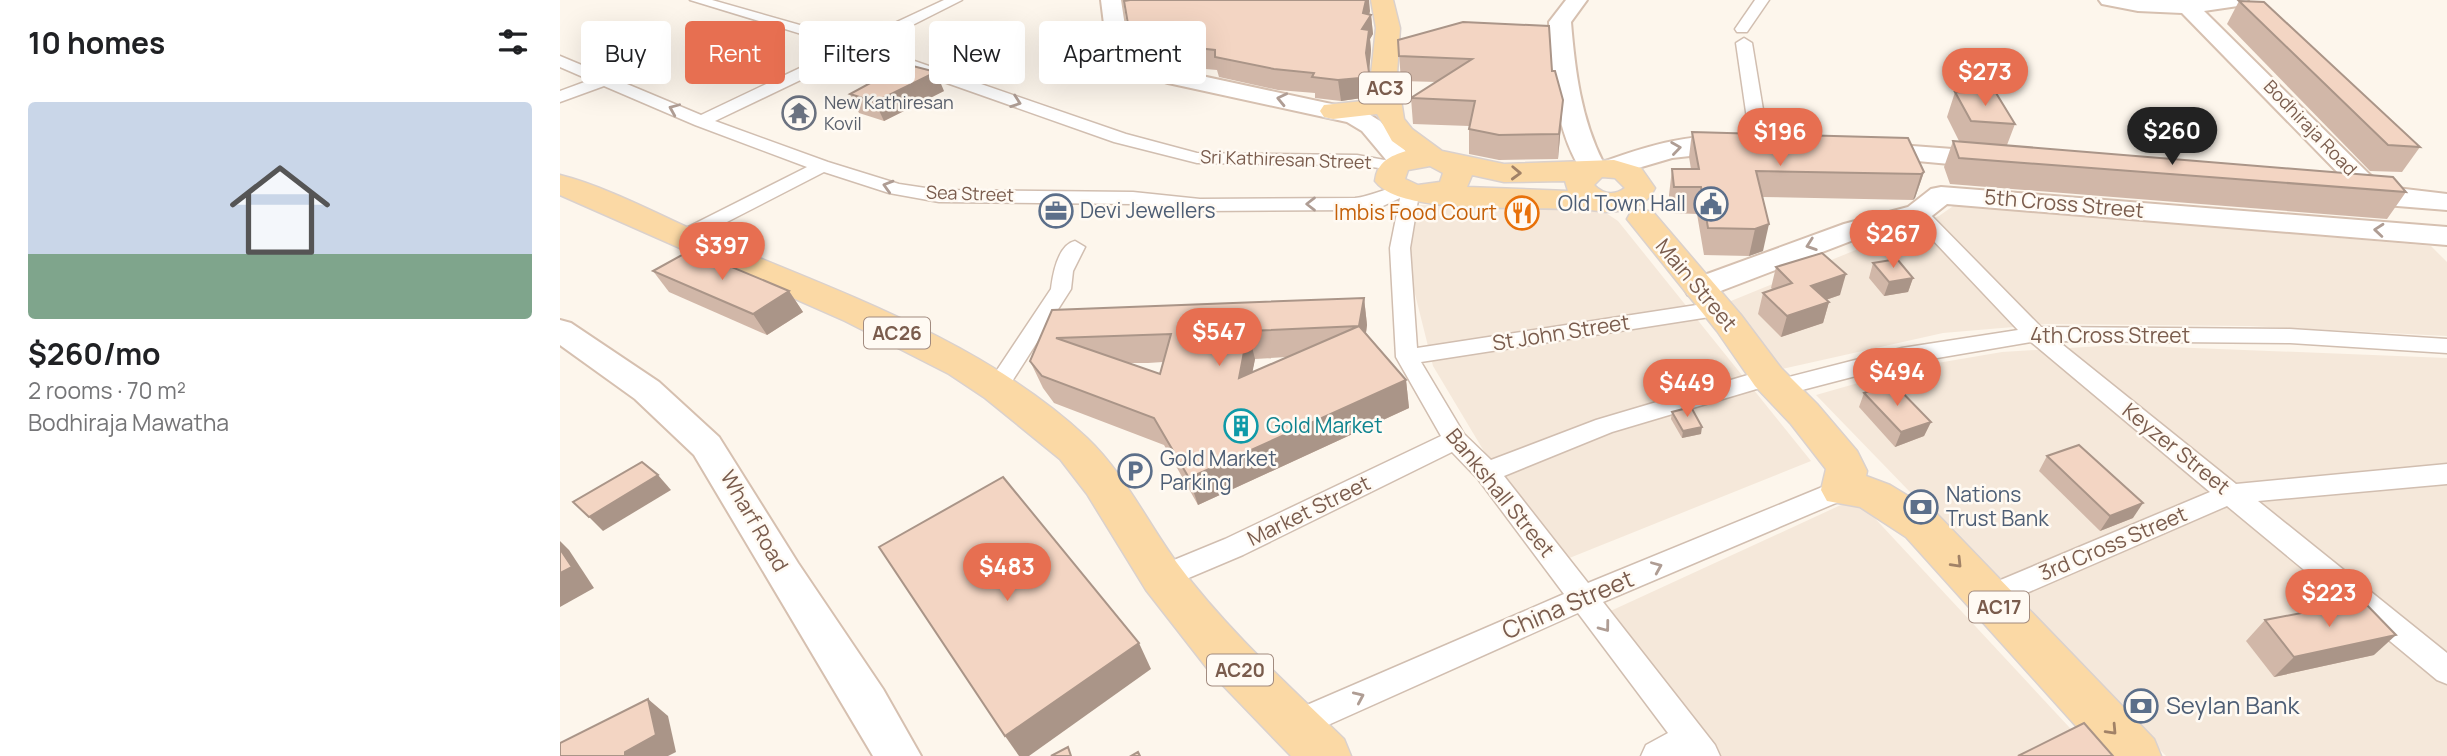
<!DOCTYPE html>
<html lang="en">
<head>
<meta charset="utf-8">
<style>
  body { margin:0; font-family:Manrope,sans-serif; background:#f2f2f2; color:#202124; height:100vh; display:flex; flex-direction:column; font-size:26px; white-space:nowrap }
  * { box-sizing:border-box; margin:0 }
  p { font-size:23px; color:#757577 }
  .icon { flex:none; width:38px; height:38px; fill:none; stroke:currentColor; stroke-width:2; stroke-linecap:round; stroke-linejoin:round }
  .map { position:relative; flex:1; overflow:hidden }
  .details { display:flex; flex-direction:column; background:#fff; width:560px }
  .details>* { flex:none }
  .banner { position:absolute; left:21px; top:21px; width:665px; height:63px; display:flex; gap:14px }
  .price { position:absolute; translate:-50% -60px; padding:0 16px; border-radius:24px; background:#e76f51; color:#fff; font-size:23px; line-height:46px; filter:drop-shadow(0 2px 4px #0008) }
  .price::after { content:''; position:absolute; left:50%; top:42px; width:21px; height:16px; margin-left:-10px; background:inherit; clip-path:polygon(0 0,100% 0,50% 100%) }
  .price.on { background:#222; color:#fff }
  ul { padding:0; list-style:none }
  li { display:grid; align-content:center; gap:14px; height:371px; padding:0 28px }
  li span { display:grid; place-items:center; height:217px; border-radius:7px; color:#555 }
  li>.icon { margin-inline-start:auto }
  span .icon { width:126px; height:126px; fill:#fffc; stroke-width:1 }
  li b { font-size:30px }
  h2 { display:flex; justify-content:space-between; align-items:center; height:84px; padding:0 28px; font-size:30px }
  .pill { padding:0 24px; border-radius:7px; background:#fff; box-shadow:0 7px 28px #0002; font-size:24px; line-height:63px }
  .pill.on { background:#e76f51; color:#fff }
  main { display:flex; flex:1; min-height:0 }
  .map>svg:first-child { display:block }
  .residential { fill:#f5e8da }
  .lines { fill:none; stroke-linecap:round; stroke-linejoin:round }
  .street-casing { stroke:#d1beb0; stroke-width:3 }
  .secondary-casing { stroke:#d6c0b0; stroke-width:4 }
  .primary-casing { stroke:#dad1cd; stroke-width:3 }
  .street { fill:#fff; fill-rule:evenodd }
  .secondary { fill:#fff; fill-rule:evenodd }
  .primary { fill:#fbd9a5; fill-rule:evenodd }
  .wall { fill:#d1b7a8; fill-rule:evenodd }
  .shaded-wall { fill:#aa9588 }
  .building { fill:#f3d5c3; stroke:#aa9588; stroke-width:2; fill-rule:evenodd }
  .oneway { stroke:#af9d94 }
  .oneway2 { stroke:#a18267 }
  .labels { text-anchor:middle; stroke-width:5; stroke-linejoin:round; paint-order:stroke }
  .far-worship-label { font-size:18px; fill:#5b616d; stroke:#fffaf3; text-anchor:start }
  .far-street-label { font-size:18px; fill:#7a5c4d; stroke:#fffaf3 }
  .shield { fill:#fffaf3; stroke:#a28b7f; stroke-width:2 }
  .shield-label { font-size:19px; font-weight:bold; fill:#7a5c4d }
  .service-label { font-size:21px; fill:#4e5e75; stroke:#fffaf3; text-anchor:start }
  .street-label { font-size:21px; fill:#7a5c4d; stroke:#fffaf3 }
  .food-label { font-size:21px; fill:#c56008; stroke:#fffaf3; text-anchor:end }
  .culture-label { font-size:21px; fill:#0d838f; stroke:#fffaf3; text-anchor:start }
  .near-street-label { font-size:24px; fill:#7a5c4d; stroke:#fffaf3 }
  .near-service-label { font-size:24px; fill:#4e5e75; stroke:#fffaf3; text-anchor:start }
</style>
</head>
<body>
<main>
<section class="details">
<h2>10 homes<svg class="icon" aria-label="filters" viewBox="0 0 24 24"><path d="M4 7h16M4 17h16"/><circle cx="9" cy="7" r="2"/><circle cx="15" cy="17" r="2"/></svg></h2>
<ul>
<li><span style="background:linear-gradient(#c9d6e8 70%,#7fa58c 0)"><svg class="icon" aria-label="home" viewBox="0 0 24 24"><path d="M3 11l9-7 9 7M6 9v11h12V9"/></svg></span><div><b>$260/mo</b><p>2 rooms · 70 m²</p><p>Bodhiraja Mawatha</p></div></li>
</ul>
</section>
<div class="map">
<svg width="1887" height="756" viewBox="0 0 1887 756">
  <rect width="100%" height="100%" fill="#fdf6ec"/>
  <g class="residential">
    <path d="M1396,204L1871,246L1887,262V336L1689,326L1487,324L1383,333L1222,369L1166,303L1379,216Z"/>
    <path d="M858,205L1040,209L1058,221L1251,461L992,565L873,366L854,290L850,246Z"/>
    <path d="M1559,345L1887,358V756H1606L1256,395L1354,367L1442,352Z"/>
    <path d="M1296,498L1536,756H1155L1044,614Z"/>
  </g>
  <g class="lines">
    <defs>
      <g id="street">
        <path d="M130,0H152L296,41L384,0H402L311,46L566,134L637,153L797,155L841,163L844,167L841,171L797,165L637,163L554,142L299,52L155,121L268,162L339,184L379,190L573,192L640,199L795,198C816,196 844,177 859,194L850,248L857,348L1156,302L1163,304L1167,309L1163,314L1156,316L861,362L904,434L931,460L1036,420L1208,369L1216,371L1219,377L1217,380L1342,348L1458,330L1351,217L1349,213L1351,209H1365L1481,327L1730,329L1887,339V353L1730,343L1498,341L1676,484L1887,464V484L1698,501L1887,653V684L1877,680L1667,506L1439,605L1429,609L1419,605L1415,597L1419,589L1650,492L1471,342L1342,364L1219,396L1211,394L1208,388L1210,385L1052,432L944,476L1028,583L1272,483L1281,480L1290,483L1294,490L1290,497L1043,602L1155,745L1160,756H1081L1086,745L1108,733L1018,613L748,734L737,738L726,734L722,724L726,714L1004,594L918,479L892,452L683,555L612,585L602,588L592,585L588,577L592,569L665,539L881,436L836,357L830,248L840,198L823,206L795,210L640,211L573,204L379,202L329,193L264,172L128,242H114L111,238L114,234L247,167L135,125L44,86L0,102V91L30,80L0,67V56L141,115L284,47Z"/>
        <path d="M1195,0H1209L1187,32H1177L1175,29Z"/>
        <path d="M1184,38L1192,43L1209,146L1200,151L1191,146L1176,43Z"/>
        <path d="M515,241L525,247L513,271L511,289L444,394H428L425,388L491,289C493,273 498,245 515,241Z"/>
      </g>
      <g id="secondary">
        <path d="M541,0H561C569,49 565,54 614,70L804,111L820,121L855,162L851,168H833L802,131L787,122L608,83L568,70L547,48Z"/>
        <path d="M1006,0H1027L1011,22C1015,71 1021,118 1043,162C1084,147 1140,129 1184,140L1188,145L1184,150L1112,158L1051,176H1025C994,132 992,73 989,22Z"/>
        <path d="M1539,0H1688L1678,6L1644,11L1810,175L1828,187L1887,194V210L1825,205L1787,197L1784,191L1790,185L1622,13L1578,11L1542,4Z"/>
        <path d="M1312,143L1433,152L1442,155L1446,160L1442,165L1433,168L1303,156L1299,151L1303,146Z"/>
        <path d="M1381,187L1887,227V245L1387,204L1368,219L1304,236L1150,295L1139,298L1128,295L1124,288L1128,281L1284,224L1348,207L1371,189Z"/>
        <path d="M0,320L11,323L99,382L159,437L238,563L323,689L361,756H313L134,455L75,399L0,345Z"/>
      </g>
      <g id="primary">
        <path d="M811,0H833L840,28L837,74L844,119L852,129L882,151L944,164L1054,160L1081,168L1095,188C1087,207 1065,211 1046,212C996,202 843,220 815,181C817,162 830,156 846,151L832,141L817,114L773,119L764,117L760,111L764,105L803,101L814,94L811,74L816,28ZM870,166L883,173L880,182L858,185L845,179L848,170ZM912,175L944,182L1005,181L1008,191L907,187ZM1042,177L1055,178L1065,188C1054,196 1043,194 1034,185Z"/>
        <path d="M0,175C48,187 105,218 151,238C279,292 425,342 527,438C564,473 587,522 617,563C665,628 726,683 784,739L791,756H731L650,672L586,590L527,494L500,459L425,398L389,374L285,321L0,195Z"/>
        <path d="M1082,210L1093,212L1181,315L1221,368L1257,404L1297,451L1307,471L1306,476L1330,485L1376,513L1594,739L1601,756H1543L1346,537L1300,507L1267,501L1261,490L1266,469L1231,424L1195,386L1157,331L1067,219L1071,212Z"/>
      </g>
    </defs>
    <use href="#street" class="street-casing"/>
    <use href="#secondary" class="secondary-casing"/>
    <use href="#primary" class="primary-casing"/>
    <use href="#street" class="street"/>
    <use href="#secondary" class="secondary"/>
    <use href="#primary" class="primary"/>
  </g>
  <g class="wall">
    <path d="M1679,1L1860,147L1842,172L1810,171L1667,24Z"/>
    <path d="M810,11L809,14L811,15L813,34L810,39L811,50L809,70L811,93L802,98L781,101L755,98V93L718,90L659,77L657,70L623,67L622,62L602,60L601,57L585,55L573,44L568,24Z"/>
    <path d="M838,40L992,71L1001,125L998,159L939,160L909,154V126L853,124L851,98L877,82L841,81Z"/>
    <path d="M384,91L324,121L299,113L290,94Z"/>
    <path d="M1395,92L1455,124L1447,145L1846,192L1827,219L1390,184L1384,167L1393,141H1399L1387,117Z"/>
    <path d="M1132,132L1364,172L1355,198L1353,200L1202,197L1203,251L1189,256L1144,255L1137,214L1111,213L1109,195L1112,169H1131L1129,157Z"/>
    <path d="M1313,263L1353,278L1348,292L1324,296L1309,278Z"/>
    <path d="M1216,267L1280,295L1266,300L1269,302L1263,323L1221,337L1198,314L1203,293L1212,289L1211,288Z"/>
    <path d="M93,271L229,291L243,312L207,335L109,292Z"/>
    <path d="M804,298L807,325L806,333L846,380L849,408L638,505L604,445L494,403L483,388L470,361L492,310ZM727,357L692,372L695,359ZM603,362L600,374L568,363H588Z"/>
    <path d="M1304,393L1371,422L1364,436L1335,447L1299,407Z"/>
    <path d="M1112,412L1141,434L1122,438L1111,419Z"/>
    <path d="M1487,456L1573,518L1540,531L1479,471Z"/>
    <path d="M1705,620L1814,655L1714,677L1686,641Z"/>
  </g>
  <g class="shaded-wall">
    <path d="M806,0H809L810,11L808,19L811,15L813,34L810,39L811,50L809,73L811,93L802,98L781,101L778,80L803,13Z"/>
    <path d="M376,72L384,91L324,121L315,102Z"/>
    <path d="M1003,100L1001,125L998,159L999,134Z"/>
    <path d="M1364,172L1355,198L1353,200L1361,174Z"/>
    <path d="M1209,224L1203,251L1189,256L1195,229Z"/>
    <path d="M1286,274L1280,295L1245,307L1251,286Z"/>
    <path d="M1353,278L1348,292L1324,296L1329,282Z"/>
    <path d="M229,291L243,312L207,335L193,314Z"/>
    <path d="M804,298L807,325L803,353L799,326Z"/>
    <path d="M1269,302L1263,323L1221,337L1227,316Z"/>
    <path d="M688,331L695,359L686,406L679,378Z"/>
    <path d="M846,380L849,408L638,505L629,478Z"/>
    <path d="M1371,422L1364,436L1335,447L1341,432Z"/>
    <path d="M1142,427L1141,434L1122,438L1123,431Z"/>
    <path d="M98,475L111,490L43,531L29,517Z"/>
    <path d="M1583,503L1573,518L1540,531L1550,516Z"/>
    <path d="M0,541L9,550L34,588L0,607Z"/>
    <path d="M1836,635L1814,655L1714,677L1734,657Z"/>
    <path d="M579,643L591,669L469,756H459L445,736Z"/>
    <path d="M88,699L108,716L116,752L108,756H65V752Z"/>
  </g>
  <g class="building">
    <path d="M570,0H806L803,13L811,15L802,29L809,30L806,53L809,72L800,78L778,80L752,77L754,73L714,69L655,57V50L618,46L622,43L597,40L599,37L579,35L568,24L564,1Z"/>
    <path d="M1679,1L1704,2L1860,147L1828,145Z"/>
    <path d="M903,22L989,26L992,71H995L1003,100L999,134L939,135L909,129L915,101L851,98L912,59L839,56L838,40Z"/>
    <path d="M345,64L376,72L315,102L290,94Z"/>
    <path d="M1395,92L1436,93L1455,124L1411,121Z"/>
    <path d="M1132,132L1348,138L1364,172L1361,174L1196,171L1209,224L1195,229L1148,228L1141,187H1114L1112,169H1139Z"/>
    <path d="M1393,141L1833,177L1846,192L1399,158Z"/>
    <path d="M131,250L229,291L193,314L93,271Z"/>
    <path d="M1262,253L1286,274L1251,286L1269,302L1227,316L1203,293L1232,283L1216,267Z"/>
    <path d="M1337,259L1353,278L1329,282L1313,263Z"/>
    <path d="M804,298L799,326L846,380L629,478L594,418L482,376L470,361L492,310ZM799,326L679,378L688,331ZM611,334L600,374L496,338Z"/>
    <path d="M1333,383L1371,422L1341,432L1304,393Z"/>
    <path d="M1131,407L1142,427L1123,431L1112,412Z"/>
    <path d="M1519,445L1583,503L1550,516L1487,456Z"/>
    <path d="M82,462L98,475L29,517L13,502Z"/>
    <path d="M443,477L579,643L445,736L319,547Z"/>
    <path d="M0,549L12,567L0,573Z"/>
    <path d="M1803,601L1836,635L1734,657L1705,620Z"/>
    <path d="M88,699L96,735L65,752V756H0V743Z"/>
    <path d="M1524,723L1553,756H1458Z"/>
    <path d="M508,747L511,756H491Z"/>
    <path d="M578,752L580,756H571Z"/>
  </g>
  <defs><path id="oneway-chevron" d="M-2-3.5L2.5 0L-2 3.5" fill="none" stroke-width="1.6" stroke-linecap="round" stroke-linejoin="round" transform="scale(1.75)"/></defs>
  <g class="oneway">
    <use href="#oneway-chevron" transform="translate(722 99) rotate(-167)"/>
    <use href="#oneway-chevron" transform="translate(456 102) rotate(19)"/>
    <use href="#oneway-chevron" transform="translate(114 109) rotate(-157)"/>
    <use href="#oneway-chevron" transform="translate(1116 148) rotate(-8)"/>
    <use href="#oneway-chevron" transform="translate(328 186) rotate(-164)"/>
    <use href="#oneway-chevron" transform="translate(751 204) rotate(180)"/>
    <use href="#oneway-chevron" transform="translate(1819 230) rotate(-175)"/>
    <use href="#oneway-chevron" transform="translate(1251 245) rotate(161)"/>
    <use href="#oneway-chevron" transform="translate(1097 567) rotate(-23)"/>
    <use href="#oneway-chevron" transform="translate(1045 627) rotate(53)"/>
    <use href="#oneway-chevron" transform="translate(799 697) rotate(-24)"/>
  </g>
  <g class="oneway2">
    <use href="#oneway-chevron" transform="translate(956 173) rotate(2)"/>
    <use href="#oneway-chevron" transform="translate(1397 563) rotate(46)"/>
    <use href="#oneway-chevron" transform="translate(1552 730) rotate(47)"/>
  </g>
  <defs>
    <symbol id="temple-ring" viewBox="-11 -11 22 22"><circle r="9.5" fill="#fffaf3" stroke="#6b7280" stroke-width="1.5"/><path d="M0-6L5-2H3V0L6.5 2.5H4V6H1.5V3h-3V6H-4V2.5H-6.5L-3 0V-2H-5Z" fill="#6b7280"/></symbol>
    <symbol id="civic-ring" viewBox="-11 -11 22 22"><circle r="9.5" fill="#fffaf3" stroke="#5c6f8a" stroke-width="1.5"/><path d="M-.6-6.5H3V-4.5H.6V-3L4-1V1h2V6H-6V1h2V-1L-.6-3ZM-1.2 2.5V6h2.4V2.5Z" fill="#5c6f8a"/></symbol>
    <symbol id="office-ring" viewBox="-11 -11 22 22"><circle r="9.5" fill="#fffaf3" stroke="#5c6f8a" stroke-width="1.5"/><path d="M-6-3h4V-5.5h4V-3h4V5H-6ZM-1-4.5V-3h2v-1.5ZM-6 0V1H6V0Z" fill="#5c6f8a"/></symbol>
    <symbol id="restaurant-ring" viewBox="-11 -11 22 22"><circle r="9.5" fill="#fffaf3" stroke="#e8710a" stroke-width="1.5"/><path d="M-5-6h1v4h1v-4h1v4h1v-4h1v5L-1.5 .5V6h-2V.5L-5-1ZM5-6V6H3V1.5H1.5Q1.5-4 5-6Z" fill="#e8710a"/></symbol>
    <symbol id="building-ring" viewBox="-11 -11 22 22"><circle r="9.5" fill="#fffaf3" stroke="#0f9aa8" stroke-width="1.5"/><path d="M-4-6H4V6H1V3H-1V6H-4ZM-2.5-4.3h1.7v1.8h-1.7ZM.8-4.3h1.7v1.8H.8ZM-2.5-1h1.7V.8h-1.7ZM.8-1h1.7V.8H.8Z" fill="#0f9aa8"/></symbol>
    <symbol id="parking-ring" viewBox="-11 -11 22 22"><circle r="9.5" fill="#fffaf3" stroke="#5c6f8a" stroke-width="1.5"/><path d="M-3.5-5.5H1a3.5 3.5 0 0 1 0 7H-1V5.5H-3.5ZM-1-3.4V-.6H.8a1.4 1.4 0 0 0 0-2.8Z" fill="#5c6f8a"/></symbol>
    <symbol id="bank-ring" viewBox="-11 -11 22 22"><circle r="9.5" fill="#fffaf3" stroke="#5c6f8a" stroke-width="1.5"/><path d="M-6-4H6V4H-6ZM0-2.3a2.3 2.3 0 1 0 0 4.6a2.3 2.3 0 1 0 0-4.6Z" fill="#5c6f8a"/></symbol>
  </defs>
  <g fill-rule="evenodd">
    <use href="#temple-ring" x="220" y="94" width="38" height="38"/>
    <use href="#civic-ring" x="1132" y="185" width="38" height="38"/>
    <use href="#office-ring" x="477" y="192" width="38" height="38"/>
    <use href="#restaurant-ring" x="943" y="194" width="38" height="38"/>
    <use href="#building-ring" x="662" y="407" width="38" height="38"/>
    <use href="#parking-ring" x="556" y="452" width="38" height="38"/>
    <use href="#bank-ring" x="1342" y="488" width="38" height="38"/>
    <use href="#bank-ring" x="1562" y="687" width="38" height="38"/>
  </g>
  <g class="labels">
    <g class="far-worship-label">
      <text x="264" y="109">New Kathiresan<tspan x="264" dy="21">Kovil</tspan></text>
    </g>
    <g class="far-street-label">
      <text transform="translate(1750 128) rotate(46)" y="6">Bodhiraja Road</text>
      <text transform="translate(726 160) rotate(2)" y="6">Sri Kathiresan Street</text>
      <text transform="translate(410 194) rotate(2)" y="6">Sea Street</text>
    </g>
    <g class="shield">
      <rect x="799" y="72.5" width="52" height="31" rx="5"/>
      <rect x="304" y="317.5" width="66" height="31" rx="5"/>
      <rect x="1409" y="591.5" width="60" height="31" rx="5"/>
      <rect x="647" y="654.5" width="66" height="31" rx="5"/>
    </g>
    <g class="shield-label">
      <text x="825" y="95">AC3</text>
      <text x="337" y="340">AC26</text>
      <text x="1439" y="614">AC17</text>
      <text x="680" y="677">AC20</text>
    </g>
    <g class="service-label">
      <text x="1126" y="211" text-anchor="end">Old Town Hall</text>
      <text x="520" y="218">Devi Jewellers</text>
      <text x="600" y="466">Gold Market<tspan x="600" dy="24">Parking</tspan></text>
      <text x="1386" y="502">Nations<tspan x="1386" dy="24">Trust Bank</tspan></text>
    </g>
    <g class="street-label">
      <text transform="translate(1504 204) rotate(5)" y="7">5th Cross Street</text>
      <text transform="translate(1136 285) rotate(50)" y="7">Main Street</text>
      <text transform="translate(1001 333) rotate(-9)" y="7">St John Street</text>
      <text x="1550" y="343">4th Cross Street</text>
      <text transform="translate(1616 449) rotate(39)" y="7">Keyzer Street</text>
      <text transform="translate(940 493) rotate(51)" y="7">Bankshall Street</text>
      <text transform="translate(749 511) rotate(-26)" y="7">Market Street</text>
      <text transform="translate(194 521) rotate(60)" y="7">Wharf Road</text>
      <text transform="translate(1553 544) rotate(-23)" y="7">3rd Cross Street</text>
    </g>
    <g class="food-label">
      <text x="937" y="220">Imbis Food Court</text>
    </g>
    <g class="culture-label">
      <text x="706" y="433">Gold Market</text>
    </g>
    <g class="near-street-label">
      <text transform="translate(1008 605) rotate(-23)" y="8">China Street</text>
    </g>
    <g class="near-service-label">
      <text x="1606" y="714">Seylan Bank</text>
    </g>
  </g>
</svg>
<b class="price" style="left:1425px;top:108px">$273</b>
<b class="price on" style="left:1612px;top:167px">$260</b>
<b class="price" style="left:1220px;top:168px">$196</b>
<b class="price" style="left:1333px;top:270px">$267</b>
<b class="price" style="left:162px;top:282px">$397</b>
<b class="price" style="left:659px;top:368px">$547</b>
<b class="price" style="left:1337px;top:408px">$494</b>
<b class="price" style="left:1127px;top:419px">$449</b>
<b class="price" style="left:447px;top:603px">$483</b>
<b class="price" style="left:1769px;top:629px">$223</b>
<div class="banner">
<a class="pill">Buy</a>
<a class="pill on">Rent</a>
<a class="pill">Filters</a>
<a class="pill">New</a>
<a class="pill">Apartment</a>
</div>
</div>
</main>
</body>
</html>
